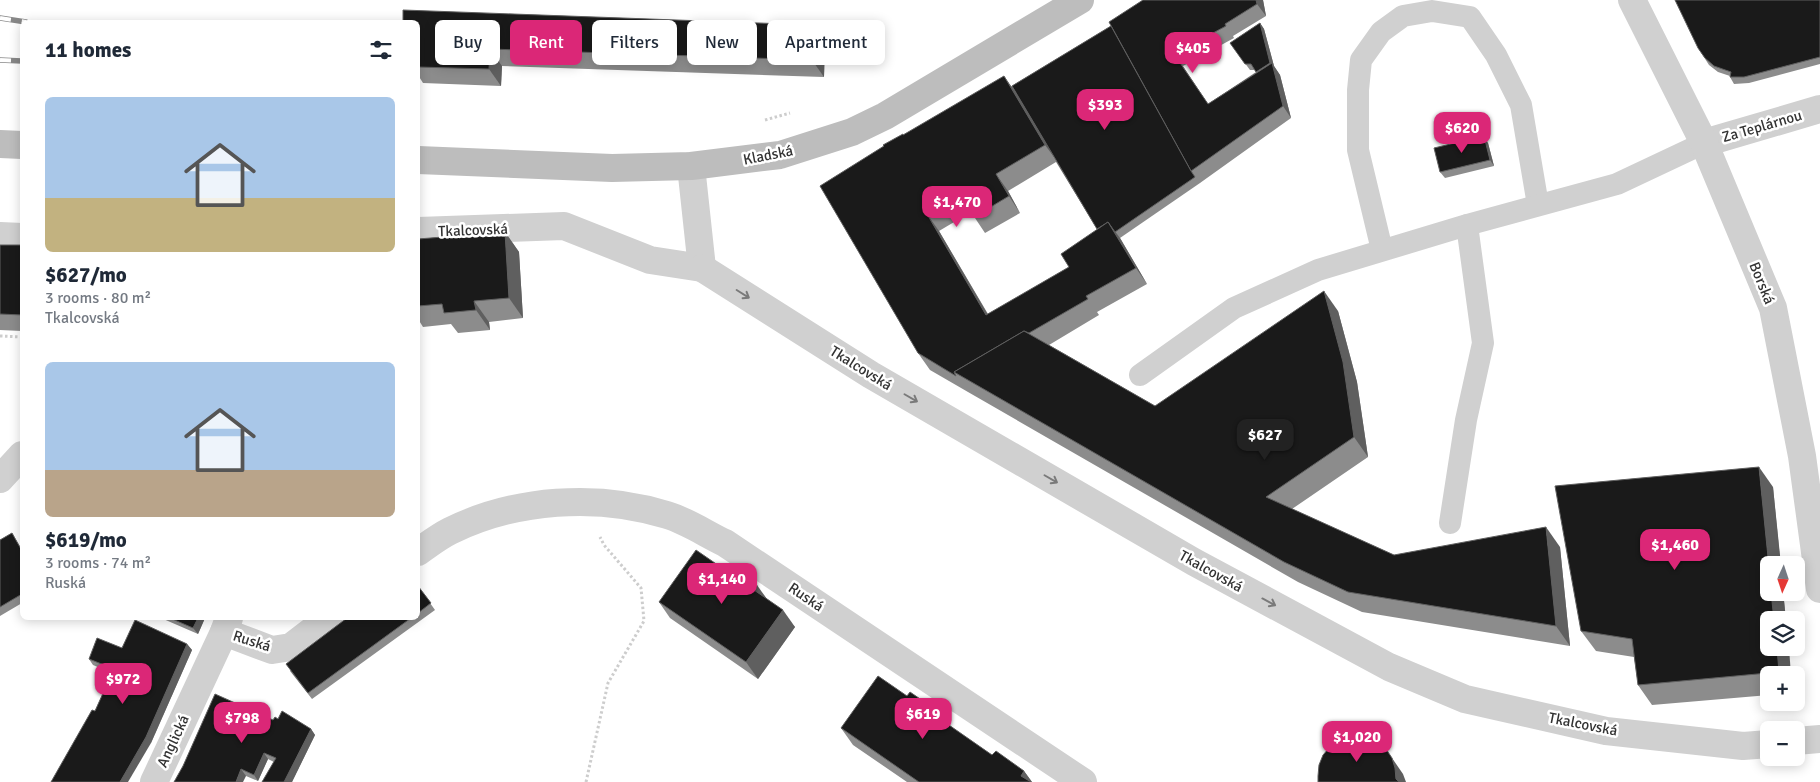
<!DOCTYPE html>
<html lang="en">
<head>
<meta charset="utf-8">
<style>
  body { margin:0; font-family:Signika,sans-serif; background:#f2f2f3; color:#1f2937; height:100vh; display:flex; flex-direction:column; font-size:19px; white-space:nowrap }
  * { box-sizing:border-box; margin:0 }
  p { font-size:16px; color:#747a83 }
  .icon { flex:none; width:28px; height:28px; fill:none; stroke:currentColor; stroke-width:2; stroke-linecap:round; stroke-linejoin:round }
  .map { position:relative; flex:1; overflow:hidden }
  .details { position:absolute; left:20px; top:20px; width:400px; height:600px; display:flex; flex-direction:column; background:#fff; border-radius:8px; box-shadow:0 2px 12px #0003 }
  .details>* { flex:none }
  .banner { position:absolute; left:435px; top:20px; width:475px; height:45px; display:flex; gap:10px }
  .needle { width:32px; rotate:183deg }
  .fabs { position:absolute; left:1760px; top:556px; display:grid; gap:10px }
  .fabs a { display:grid; place-items:center; width:45px; height:45px; border-radius:8px; background:#fff; box-shadow:0 2px 12px #0003; font-size:25px }
  .price { position:absolute; translate:-50% -42px; padding:0 11px; border-radius:10px; background:#db2777; color:#fff; font-size:16px; line-height:32px; filter:drop-shadow(0 1px 2px #0008) }
  .price::after { content:''; position:absolute; left:50%; top:30px; width:15px; height:11px; margin-left:-8px; background:inherit; clip-path:polygon(0 0,100% 0,50% 100%) }
  .price.selected { background:#222; color:#fff }
  ul { padding:0; list-style:none }
  li { display:grid; align-content:center; gap:10px; height:265px; padding:0 25px }
  li span { display:grid; place-items:center; height:155px; border-radius:8px; color:#555 }
  li>.icon { margin-inline-start:auto }
  span .icon { width:90px; height:90px; fill:#fffc; stroke-width:1 }
  li b { font-size:21px }
  h2 { display:flex; justify-content:space-between; align-items:center; height:60px; padding:0 25px; font-size:21px }
  .tag { padding:0 18px; border-radius:8px; background:#fff; box-shadow:0 2px 12px #0003; font-size:18px; line-height:45px }
  .tag.selected { background:#db2777; color:#fff }
  .map>svg:first-child { display:block }
  .lines { fill:none; stroke-linecap:round; stroke-linejoin:round }
  .path { stroke:#cdcdcd; stroke-width:3; stroke-dasharray:2.5 2.5; stroke-linecap:butt }
  .service { stroke:#d0d0d0; stroke-width:22 }
  .minor { stroke:#d0d0d0; stroke-width:28 }
  .tertiary { stroke:#d0d0d0; stroke-width:28 }
  .secondary { stroke:#bdbdbd; stroke-width:28 }
  .rail-casing { stroke:#888; stroke-width:5.5 }
  .rail { stroke:#fff; stroke-width:4; stroke-dasharray:11; stroke-linecap:butt }
  .wall { fill:#8c8c8c; fill-rule:evenodd }
  .shaded-wall { fill:#5f5f5f }
  .building { fill:#1a1a1a; stroke:#5f5f5f }
  .oneway { stroke:#7a7a7a }
  .labels { text-anchor:middle; stroke-width:5; stroke-linejoin:round; paint-order:stroke }
  .street-label { font-size:15px; fill:#333; stroke:#fff }
</style>
</head>
<body>
<div class="map">
<svg width="1820" height="782" viewBox="0 0 1820 782">
  <rect width="100%" height="100%" fill="#fff"/>
  <g class="lines">
    <g class="path">
      <path d="M765,120L790,113"/>
      <path d="M0,336L22,337"/>
      <path d="M586,782L608,683L644,621L641,588L604,545L600,537"/>
    </g>
    <g class="service">
      <path d="M1382,250L1358,150V90L1361,60L1381,32L1403,16L1432,11L1470,17L1496,55L1521,105L1538,205"/>
      <path d="M1140,375L1234,308L1318,270L1467,225"/>
      <path d="M1450,523L1466,420L1483,343L1467,225L1617,184L1704,143"/>
    </g>
    <g class="minor">
      <path d="M1704,143L1820,109"/>
      <path d="M418,231L564,226L650,260L702,268L691,166"/>
      <path d="M0,236L22,237"/>
      <path d="M702,268L871,375L1194,562L1389,667L1465,699L1606,731L1743,746L1769,744"/>
      <path d="M0,479L22,455"/>
      <path d="M418,552C428,545 438,537 450,531C515,499 597,493 667,515C687,521 706,534 725,543L1083,782"/>
      <path d="M224,632L272,650L291,647L329,618"/>
      <path d="M1796,741L1820,739"/>
      <path d="M154,782L224,632L229,618"/>
    </g>
    <path class="tertiary" d="M1632,0L1704,143L1773,308L1802,456L1820,589"/>
    <g class="secondary">
      <path d="M0,144L22,145"/>
      <path d="M418,160L612,168L691,166L780,155L852,132L885,116L1080,0"/>
    </g>
    <defs>
      <g id="rail">
        <path d="M0,18L26,22"/>
        <path d="M0,60L22,61"/>
      </g>
    </defs>
    <use href="#rail" class="rail-casing"/>
    <use href="#rail" class="rail"/>
  </g>
  <g class="wall">
    <path d="M1143,0H1263L1266,16L1233,36L1234,38L1183,66L1208,104L1256,72L1255,70H1250L1230,43L1260,23L1264,29L1274,66L1280,75L1291,118L1200,183L1120,238L1147,284L1097,312L1099,315L1049,345L1155,406L1338,311L1357,382L1368,457L1292,509L1394,555L1560,547L1570,646L1362,612L1298,582L968,392L930,370L918,353L904,135L1012,86L1111,26ZM1056,162L1097,229L1069,267L988,314L939,231L971,212L985,233L1020,213L1008,191Z"/>
    <path d="M1820,0V64L1749,83L1734,84L1730,77V76L1718,72L1709,65L1698,48Z"/>
    <path d="M418,22L825,41L824,77L502,66L501,86L423,83L418,75Z"/>
    <path d="M1488,143L1494,166L1445,178L1440,172Z"/>
    <path d="M505,232L519,252L523,318L489,322L490,330L458,333L451,324L423,327L418,319V239Z"/>
    <path d="M0,245H22V331L0,330Z"/>
    <path d="M1773,487L1786,620H1769L1791,675H1769V695L1652,705L1638,685L1634,657L1596,651L1581,631Z"/>
    <path d="M12,533L22,550V603L0,616V540Z"/>
    <path d="M725,570L747,576L767,599L795,627L758,679L670,618L659,602Z"/>
    <path d="M418,586L435,610L312,699L290,671L347,618H418Z"/>
    <path d="M161,618H205L198,634Z"/>
    <path d="M187,644L192,650L151,743L95,711L112,673L93,665L89,659L122,648Z"/>
    <path d="M273,720L311,729L315,735L292,782H262L274,762L268,759L258,781L246,776L174,782Z"/>
    <path d="M948,725L992,755L1024,771L1032,782H907L853,745L841,728Z"/>
  </g>
  <g class="shaded-wall">
    <path d="M1256,0H1263L1266,16L1257,4Z"/>
    <path d="M1260,23L1264,29L1274,66L1280,75L1291,118L1283,106L1272,71Z"/>
    <path d="M813,25L825,41L824,77L812,60Z"/>
    <path d="M490,49L502,66L501,86L489,69Z"/>
    <path d="M1004,76L1016,93L1057,161L1045,145Z"/>
    <path d="M1484,136L1488,143L1494,166L1490,160Z"/>
    <path d="M996,174L1008,191L1020,213L1009,196Z"/>
    <path d="M927,214L939,231L998,332L986,315Z"/>
    <path d="M1108,222L1120,238L1147,284L1136,268Z"/>
    <path d="M505,232L519,252L523,318L509,298Z"/>
    <path d="M1324,291L1338,311L1357,382L1368,457L1354,437Z"/>
    <path d="M474,301L489,322L490,330L476,310Z"/>
    <path d="M1759,467L1773,487L1781,565H1769Z"/>
    <path d="M1546,527L1560,547L1570,646L1556,626Z"/>
    <path d="M757,585L769,602L754,590Z"/>
    <path d="M1771,592H1783L1786,620H1774Z"/>
    <path d="M783,610L795,627L758,679L746,662Z"/>
    <path d="M198,618H205L198,634L193,628Z"/>
    <path d="M187,644L192,650L151,743L128,782H120Z"/>
    <path d="M1777,648H1789L1791,675H1781L1779,672Z"/>
    <path d="M939,712L951,728L936,716Z"/>
    <path d="M311,729L315,735L292,782H284Z"/>
    <path d="M264,753L268,759L258,781L254,775Z"/>
    <path d="M1392,758L1403,774L1406,782H1398L1396,779Z"/>
    <path d="M241,769L246,776L243,782H236Z"/>
    <path d="M1024,771L1032,782H1026L1021,776Z"/>
  </g>
  <g class="building">
    <path d="M1143,0H1256L1257,4L1225,24L1226,26L1174,54L1208,104L1272,63L1283,106L1191,171L1109,22Z"/>
    <path d="M1675,0H1820V57L1744,77H1730L1731,72L1714,66L1705,58L1698,48Z"/>
    <path d="M403,10L813,25L812,60L490,49L489,69L418,67V22H403Z"/>
    <path d="M1260,23L1270,63L1256,72L1251,64H1245L1230,43Z"/>
    <path d="M1111,26L1191,171L1195,177L1115,232L1108,222L1097,229L1012,86Z"/>
    <path d="M1004,76L1045,145L996,174L1009,196L974,217L962,194L927,214L986,315L1069,267L1061,254L1108,222L1136,268L1086,296L1088,299L1029,333L1024,331L954,372L956,376L918,353L820,186L884,146L883,145L903,134V135Z"/>
    <path d="M1484,136L1490,160L1440,172L1434,148Z"/>
    <path d="M505,232L509,298L474,301L476,310L444,313L442,304L418,306V239Z"/>
    <path d="M0,245H22V315L0,314Z"/>
    <path d="M1324,291L1343,362L1354,437L1266,497L1394,555L1546,527L1556,626L1348,592L1284,562L954,372L1024,331L1155,406Z"/>
    <path d="M1759,467L1769,567V592H1771L1774,620H1769V648H1777L1779,672L1638,685L1632,639L1581,631L1555,486Z"/>
    <path d="M12,533L22,551V594L0,607V540Z"/>
    <path d="M696,550L725,570L728,565L747,576L746,578L757,585L754,590L783,610L746,662L659,602Z"/>
    <path d="M418,586L431,603L418,613Z"/>
    <path d="M170,618H198L193,628Z"/>
    <path d="M347,618H411L308,693L286,664Z"/>
    <path d="M135,620L187,644L146,737L120,782H51L92,710L95,711L114,669L89,659L97,638L122,648Z"/>
    <path d="M878,676L907,696L910,692L939,712L936,716L992,755L996,751L1024,771L1021,776L1031,782H919L841,728Z"/>
    <path d="M215,694L273,720L275,717L278,719L282,711L311,729L284,782H262L276,758L264,753L254,775L241,769L236,782H174L183,766Z"/>
    <path d="M1358,736L1368,738L1377,742L1386,749L1392,758L1395,768L1396,779L1399,782H1318V776L1319,765L1323,755L1330,747L1339,741Z"/>
  </g>
  <defs><path id="oneway-shaft" d="M-6 0H5M1.5-3L5.5 0L1.5 3" fill="none" stroke-width="1.6" stroke-linecap="round" stroke-linejoin="round" transform="scale(1.25)"/></defs>
  <g class="oneway">
    <use href="#oneway-shaft" transform="translate(743 294) rotate(32)"/>
    <use href="#oneway-shaft" transform="translate(911 398) rotate(30)"/>
    <use href="#oneway-shaft" transform="translate(1051 479) rotate(30)"/>
    <use href="#oneway-shaft" transform="translate(1269 602) rotate(28)"/>
  </g>
  <g class="labels">
    <g class="street-label">
      <text transform="translate(1762 126) rotate(-16)" y="5">Za Teplárnou</text>
      <text transform="translate(768 155) rotate(-11)" y="5">Kladská</text>
      <text transform="translate(473 230) rotate(-2)" y="5">Tkalcovská</text>
      <text transform="translate(1762 283) rotate(68)" y="5">Borská</text>
      <text transform="translate(861 368) rotate(32)" y="5">Tkalcovská</text>
      <text transform="translate(1211 571) rotate(29)" y="5">Tkalcovská</text>
      <text transform="translate(806 597) rotate(34)" y="5">Ruská</text>
      <text transform="translate(252 641) rotate(18)" y="5">Ruská</text>
      <text transform="translate(1583 724) rotate(11)" y="5">Tkalcovská</text>
      <text transform="translate(173 741) rotate(-65)" y="5">Anglická</text>
    </g>
  </g>
</svg>
<div class="fabs">
<a><svg class="needle" viewBox="-14 -14 28 28"><path d="M0-13l5 13h-10z" fill="#e53935"/><path d="M0 13l5-13h-10z" fill="#747a83"/></svg></a>
<a><svg class="icon" aria-label="layers" viewBox="0 0 24 24"><path d="M12 4l9 5-9 5-9-5zM3 14l9 5 9-5"/></svg></a>
<a>+</a>
<a>−</a>
</div>
<b class="price" style="left:1193px;top:74px">$405</b>
<b class="price" style="left:1105px;top:131px">$393</b>
<b class="price" style="left:1462px;top:154px">$620</b>
<b class="price" style="left:957px;top:228px">$1,470</b>
<b class="price selected" style="left:1265px;top:461px">$627</b>
<b class="price" style="left:1675px;top:571px">$1,460</b>
<b class="price" style="left:722px;top:605px">$1,140</b>
<b class="price" style="left:123px;top:705px">$972</b>
<b class="price" style="left:923px;top:740px">$619</b>
<b class="price" style="left:242px;top:744px">$798</b>
<b class="price" style="left:1357px;top:763px">$1,020</b>
<div class="banner">
<a class="tag">Buy</a>
<a class="tag selected">Rent</a>
<a class="tag">Filters</a>
<a class="tag">New</a>
<a class="tag">Apartment</a>
</div>
<section class="details">
<h2>11 homes<svg class="icon" aria-label="filters" viewBox="0 0 24 24"><path d="M4 7h16M4 17h16"/><circle cx="9" cy="7" r="2"/><circle cx="15" cy="17" r="2"/></svg></h2>
<ul>
<li><span style="background:linear-gradient(#a9c7e8 65%,#c2b280 0)"><svg class="icon" aria-label="home" viewBox="0 0 24 24"><path d="M3 11l9-7 9 7M6 9v11h12V9"/></svg></span><div><b>$627/mo</b><p>3 rooms · 80 m²</p><p>Tkalcovská</p></div></li>
<li><span style="background:linear-gradient(#a9c7e8 70%,#b9a48a 0)"><svg class="icon" aria-label="home" viewBox="0 0 24 24"><path d="M3 11l9-7 9 7M6 9v11h12V9"/></svg></span><div><b>$619/mo</b><p>3 rooms · 74 m²</p><p>Ruská</p></div></li>
</ul>
</section>
</div>
</body>
</html>
